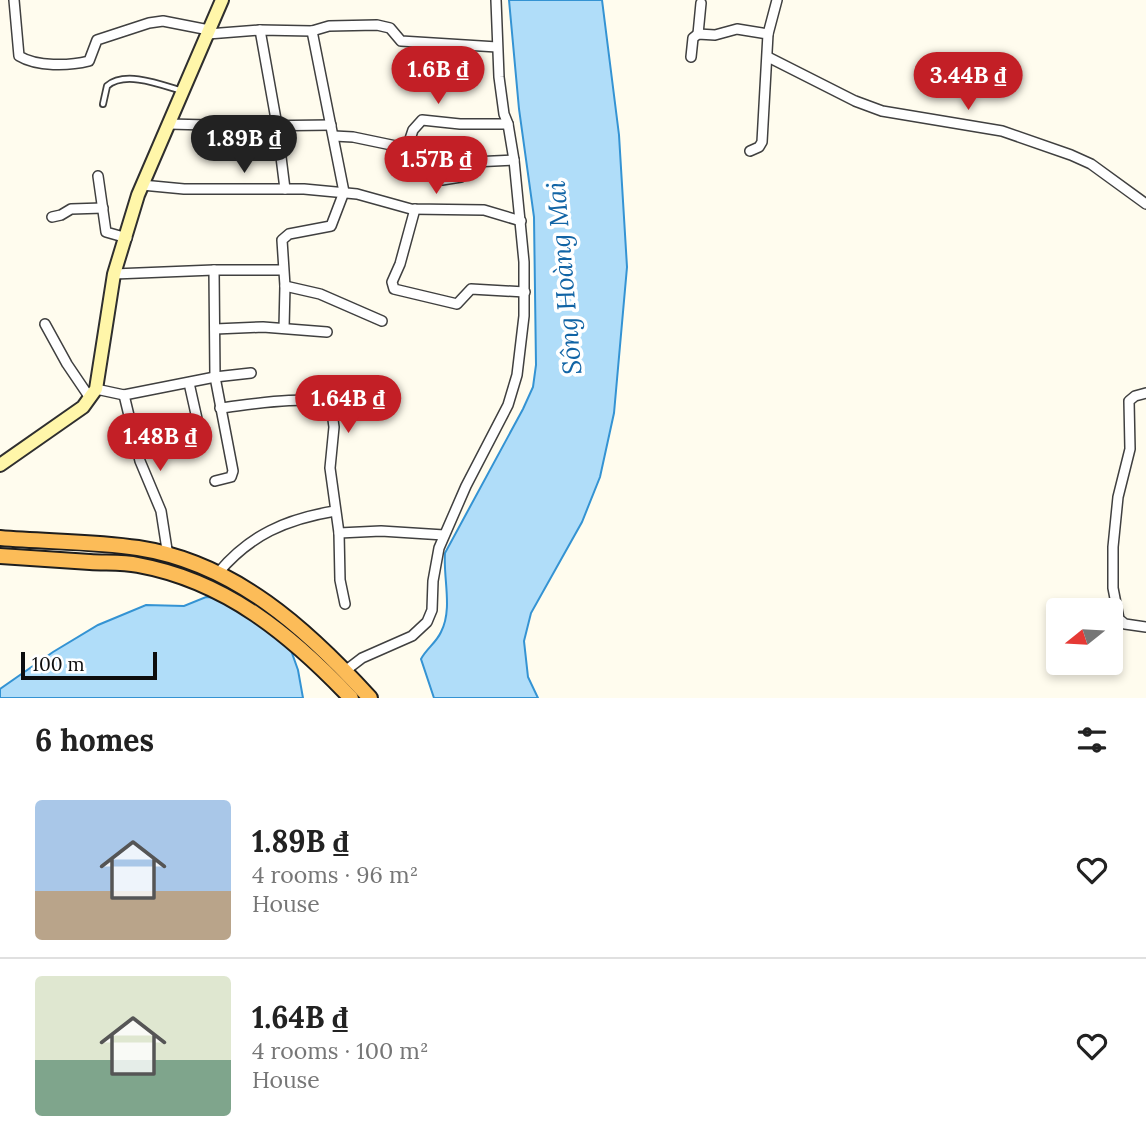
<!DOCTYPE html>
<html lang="en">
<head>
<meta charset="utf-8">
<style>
  body { margin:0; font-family:Lora,serif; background:#f2f2f2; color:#222; height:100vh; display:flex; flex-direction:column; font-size:26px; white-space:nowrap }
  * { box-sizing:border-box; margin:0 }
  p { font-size:23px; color:#767676 }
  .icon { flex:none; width:38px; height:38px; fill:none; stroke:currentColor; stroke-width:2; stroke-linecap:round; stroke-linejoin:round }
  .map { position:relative; height:698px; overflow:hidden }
  .drawer { display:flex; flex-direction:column; background:#fff; flex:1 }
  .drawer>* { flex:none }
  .needle { width:46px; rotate:252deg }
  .buttons { position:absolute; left:1046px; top:598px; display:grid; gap:14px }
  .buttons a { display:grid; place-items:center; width:77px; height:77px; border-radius:7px; background:#fff; box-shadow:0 4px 10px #0003; font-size:35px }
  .scale { position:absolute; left:21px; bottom:18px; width:136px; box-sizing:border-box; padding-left:7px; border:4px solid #0d0d0d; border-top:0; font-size:19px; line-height:24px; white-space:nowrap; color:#0d0d0d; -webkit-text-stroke:5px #fff; paint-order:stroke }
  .price { position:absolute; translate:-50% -60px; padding:0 16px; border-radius:24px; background:#c31f26; color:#fff; font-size:23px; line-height:46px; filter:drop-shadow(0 2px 4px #0008) }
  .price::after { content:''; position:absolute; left:50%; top:42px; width:21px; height:16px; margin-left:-10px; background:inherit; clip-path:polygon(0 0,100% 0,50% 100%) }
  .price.current { background:#222; color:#fff }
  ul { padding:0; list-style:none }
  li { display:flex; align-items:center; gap:21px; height:175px; padding:0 35px }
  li+li { border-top:2px solid #e0e0e0 }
  li span { display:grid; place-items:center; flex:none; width:196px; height:140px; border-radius:7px; color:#555 }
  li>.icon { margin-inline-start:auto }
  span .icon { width:84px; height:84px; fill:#fffc; stroke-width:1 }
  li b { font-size:30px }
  h2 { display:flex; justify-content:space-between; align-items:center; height:84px; padding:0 35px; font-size:30px }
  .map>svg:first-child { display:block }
  .water { fill:#b0ddf9; stroke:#3493d3; stroke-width:2 }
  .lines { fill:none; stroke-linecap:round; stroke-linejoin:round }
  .service-casing { stroke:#404040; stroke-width:8 }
  .minor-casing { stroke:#404040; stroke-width:12 }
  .secondary-casing { stroke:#2f2f2f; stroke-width:16 }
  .trunk-casing { stroke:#1e1e1e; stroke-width:18 }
  .service { stroke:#fff; stroke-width:4.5 }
  .minor { stroke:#fff; stroke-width:9 }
  .secondary { stroke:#fff6a9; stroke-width:12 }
  .trunk { stroke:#fcbc58; stroke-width:14 }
  .labels { text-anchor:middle; stroke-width:7; stroke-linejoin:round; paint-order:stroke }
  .water-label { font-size:26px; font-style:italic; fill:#1164a5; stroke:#fff }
</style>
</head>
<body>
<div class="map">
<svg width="1146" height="698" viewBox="0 0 1146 698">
  <rect width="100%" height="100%" fill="#fffcee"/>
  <g class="water">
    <path d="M509,0H602L619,135L627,267L614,413L600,477L582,522L531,613L524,641L528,677L538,698H434L421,659C427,648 436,643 441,632C453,609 443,578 445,553L523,409L533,387L536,365L534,217L519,109Z"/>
    <path d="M206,597L217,598L288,642L298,670L303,698H0V689L53,652L98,625L146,605L184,606Z"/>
  </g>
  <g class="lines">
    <defs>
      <path id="service" d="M103,104L107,86C125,70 162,85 182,91"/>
      <g id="minor">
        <path d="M14,0L19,56C37,67 69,66 89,61L97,40L149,23L163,21L209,30"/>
        <path d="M260,30L277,125L285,189"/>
        <path d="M208,34L260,30L312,31L329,26L377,25L390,28L401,41L497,47"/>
        <path d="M698,34L701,3"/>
        <path d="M691,57L693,38L698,34L715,35L737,29L768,34"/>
        <path d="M768,57L855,101L882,111L1002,131L1071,155L1091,164L1146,204"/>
        <path d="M169,124L246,126L331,125"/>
        <path d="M334,136L353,137L473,162L514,160"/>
        <path d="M407,148L413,130L422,120L460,124H508"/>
        <path d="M750,151L759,147L762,142L768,34L777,0"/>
        <path d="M98,176L106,232L127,238"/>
        <path d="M442,180L461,177L467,161"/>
        <path d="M142,185L184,189H304L357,194L411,209L484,210L521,221"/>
        <path d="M415,209L400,264L392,282L394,289L457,304L471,289L525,292"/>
        <path d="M52,217L61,215L71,209L103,208"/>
        <path d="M214,270L215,377L233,471L231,477L215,481"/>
        <path d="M114,274L214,270H282"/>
        <path d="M285,286L320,294L382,321"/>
        <path d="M45,324L67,364L90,398"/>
        <path d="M284,328L285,286L282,240L289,234L331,226L344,192L312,31"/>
        <path d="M215,329L263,327L327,332"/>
        <path d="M189,383L202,441"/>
        <path d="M96,389L124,395L215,377L251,373"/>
        <path d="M1146,393L1135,396L1129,401L1130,449L1118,497L1113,547V588L1119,619L1125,624L1146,627"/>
        <path d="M124,395L140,461L161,511L168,556"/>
        <path d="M220,408C248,405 308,394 331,405L334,427L330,468L339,533L340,580L345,604"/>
        <path d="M339,533L381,531L444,535"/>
        <path d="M218,573C250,535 286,519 335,511"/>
        <path d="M345,671L362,658L412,636L427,622L432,610L433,581L439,548L466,486L508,405L517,375L524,316V262L514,160L508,124L504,114L499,77L496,0"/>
      </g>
      <path id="secondary" d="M0,465L83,407L96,389L114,274L138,195L222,0"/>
      <g id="trunk">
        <path d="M0,538C46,542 93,541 138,548C235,563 307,629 370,698"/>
        <path d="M0,556C30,558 60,560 90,562C106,563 123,562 138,565C226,581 291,635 351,698"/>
      </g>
    </defs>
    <use href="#service" class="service-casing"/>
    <use href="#minor" class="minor-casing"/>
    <use href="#secondary" class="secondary-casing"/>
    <use href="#trunk" class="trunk-casing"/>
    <use href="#service" class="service"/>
    <use href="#minor" class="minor"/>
    <use href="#secondary" class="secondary"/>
    <use href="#trunk" class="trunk"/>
  </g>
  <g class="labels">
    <g class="water-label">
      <text transform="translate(564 278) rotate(-95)" y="9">Sông Hoàng Mai</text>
    </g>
  </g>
</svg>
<div class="buttons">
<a><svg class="needle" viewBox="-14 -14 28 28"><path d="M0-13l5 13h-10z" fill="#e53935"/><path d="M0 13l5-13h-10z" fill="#767676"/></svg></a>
</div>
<div class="scale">100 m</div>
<b class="price" style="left:438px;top:106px">1.6B ₫</b>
<b class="price" style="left:968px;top:112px">3.44B ₫</b>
<b class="price current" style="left:244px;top:175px">1.89B ₫</b>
<b class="price" style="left:436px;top:196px">1.57B ₫</b>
<b class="price" style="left:348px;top:435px">1.64B ₫</b>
<b class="price" style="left:160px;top:473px">1.48B ₫</b>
</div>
<section class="drawer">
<h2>6 homes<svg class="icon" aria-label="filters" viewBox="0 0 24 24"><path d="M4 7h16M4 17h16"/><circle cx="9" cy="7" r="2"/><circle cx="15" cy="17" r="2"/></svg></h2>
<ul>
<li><span style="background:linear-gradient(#a9c7e8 65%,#b9a48a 0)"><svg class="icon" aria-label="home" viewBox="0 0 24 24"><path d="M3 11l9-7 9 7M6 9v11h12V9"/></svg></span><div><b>1.89B ₫</b><p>4 rooms · 96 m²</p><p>House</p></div><svg class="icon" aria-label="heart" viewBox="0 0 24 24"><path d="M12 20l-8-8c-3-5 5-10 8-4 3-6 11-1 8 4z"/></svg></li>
<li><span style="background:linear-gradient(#dfe7d0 60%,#7fa58c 0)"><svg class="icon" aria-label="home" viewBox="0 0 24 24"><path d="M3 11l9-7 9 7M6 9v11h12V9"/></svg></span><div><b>1.64B ₫</b><p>4 rooms · 100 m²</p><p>House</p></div><svg class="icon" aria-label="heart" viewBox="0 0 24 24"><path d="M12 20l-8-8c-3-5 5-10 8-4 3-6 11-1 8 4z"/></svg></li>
</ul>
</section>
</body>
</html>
